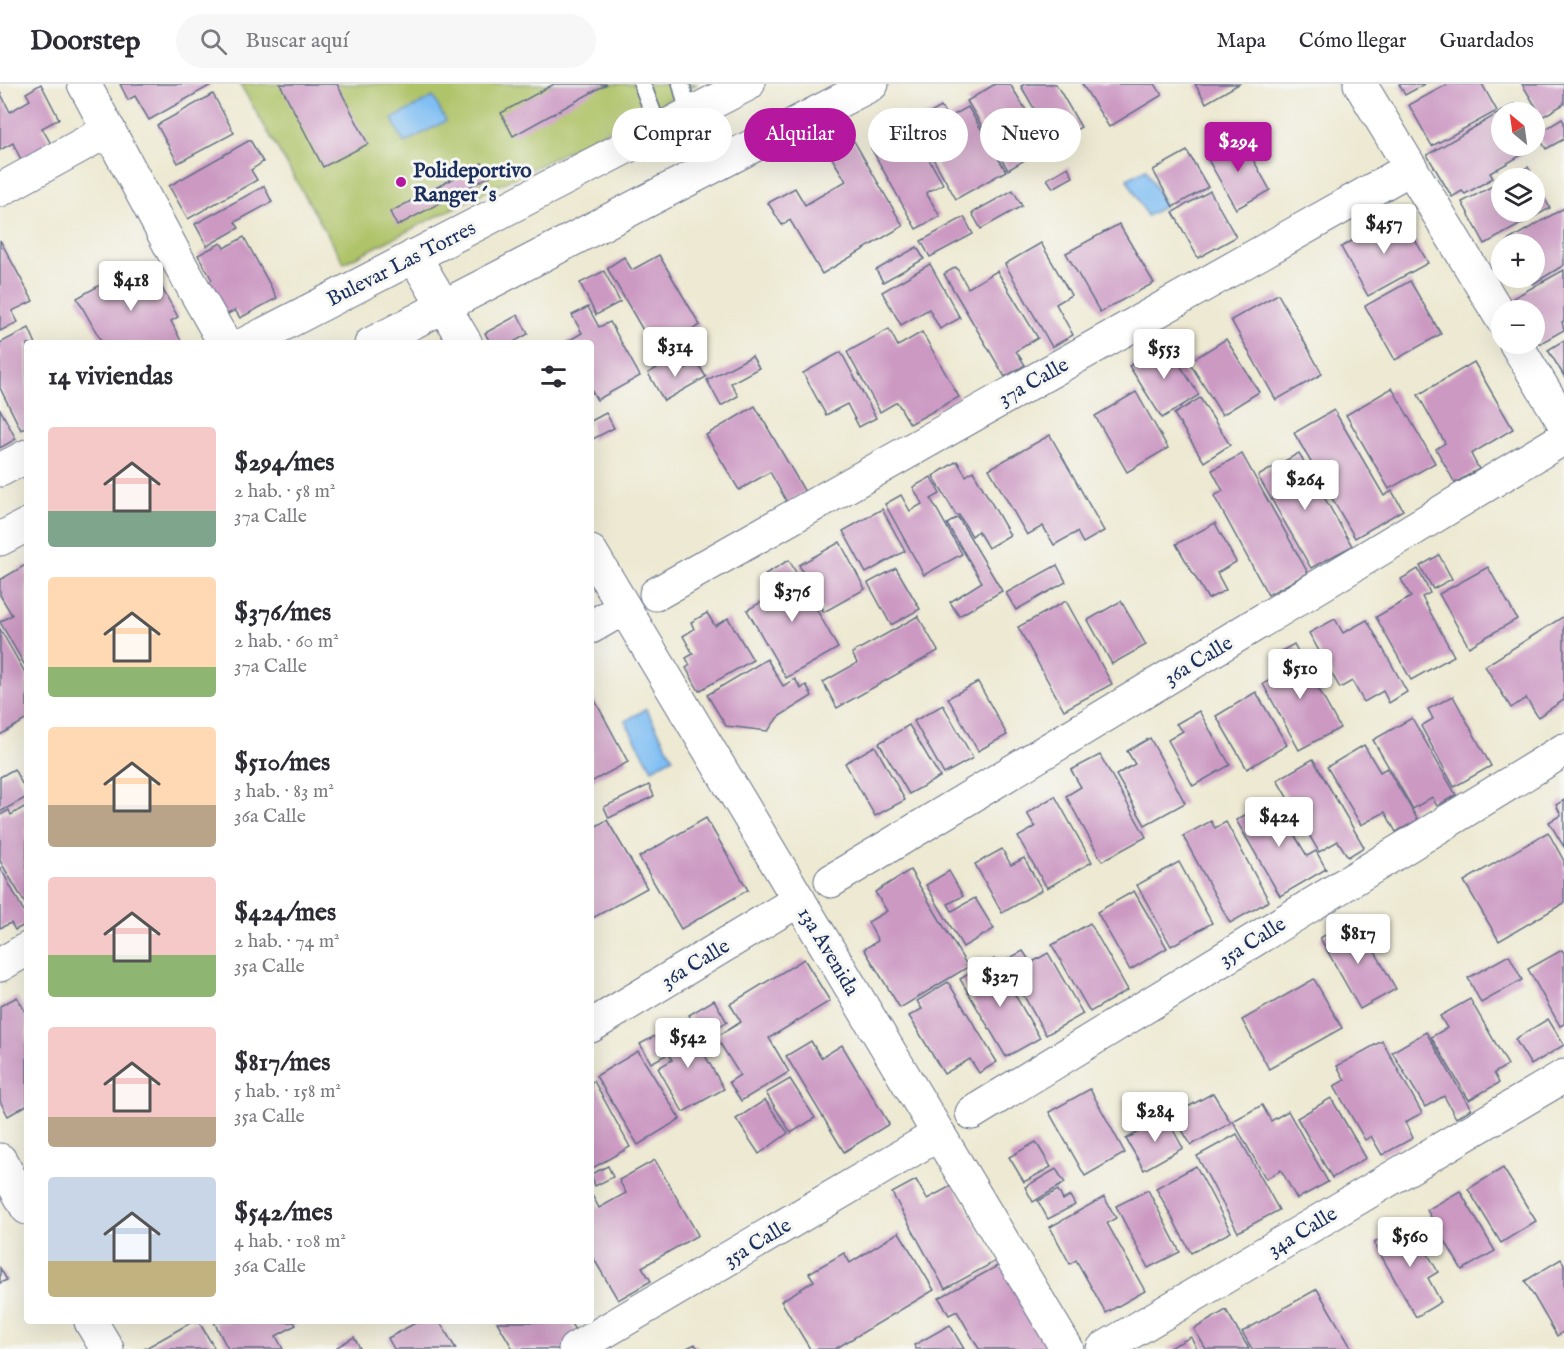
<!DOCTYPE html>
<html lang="es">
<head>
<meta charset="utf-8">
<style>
  body { margin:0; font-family:"IM FELL English",serif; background:#f7f7f7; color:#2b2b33; height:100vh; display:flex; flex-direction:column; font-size:22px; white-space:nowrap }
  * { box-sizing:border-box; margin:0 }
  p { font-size:20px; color:#7c7c81 }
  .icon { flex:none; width:33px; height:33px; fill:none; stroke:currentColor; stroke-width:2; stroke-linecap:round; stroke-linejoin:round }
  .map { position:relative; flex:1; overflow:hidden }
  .side { position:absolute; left:24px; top:256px; width:570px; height:984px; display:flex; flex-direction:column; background:#fff; border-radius:6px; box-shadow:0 6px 24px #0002 }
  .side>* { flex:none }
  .banner { position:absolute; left:612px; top:24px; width:570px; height:54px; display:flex; gap:12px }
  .needle { width:39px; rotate:331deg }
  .controls { position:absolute; left:1491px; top:18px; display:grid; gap:12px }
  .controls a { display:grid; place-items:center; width:54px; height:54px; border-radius:50%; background:#fff; box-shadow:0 6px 24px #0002; font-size:30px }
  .price { position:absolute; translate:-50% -51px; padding:0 14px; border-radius:6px; background:#fff; color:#222; font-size:20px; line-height:39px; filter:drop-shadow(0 2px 3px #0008) }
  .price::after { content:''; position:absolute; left:50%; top:36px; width:18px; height:14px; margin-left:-9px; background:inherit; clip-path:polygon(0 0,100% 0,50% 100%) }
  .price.on { background:#b5179e; color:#fff }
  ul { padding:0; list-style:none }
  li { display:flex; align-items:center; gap:18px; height:150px; padding:0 24px }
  li span { display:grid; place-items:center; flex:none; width:168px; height:120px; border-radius:6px; color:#555 }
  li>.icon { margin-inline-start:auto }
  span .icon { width:72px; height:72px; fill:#fffc; stroke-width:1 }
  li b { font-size:26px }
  h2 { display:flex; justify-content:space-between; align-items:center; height:72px; padding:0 24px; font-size:26px }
  .tag { padding:0 21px; border-radius:27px; background:#fff; box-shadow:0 6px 24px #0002; font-size:21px; line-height:54px }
  .tag.on { background:#b5179e; color:#fff }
  header { display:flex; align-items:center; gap:36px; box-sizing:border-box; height:84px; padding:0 30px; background:#fff; border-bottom:2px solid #e1e1e2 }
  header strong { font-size:28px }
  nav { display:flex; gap:33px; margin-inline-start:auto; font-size:21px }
  .search { width:420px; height:54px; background:#f7f7f7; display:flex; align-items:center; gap:15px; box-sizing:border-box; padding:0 21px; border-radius:33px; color:#7c7c81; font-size:22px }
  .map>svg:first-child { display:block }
  .green { fill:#afc367; stroke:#657962; stroke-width:1.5 }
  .water { fill:#7fbef3; stroke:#4d76a8; stroke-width:1.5 }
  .building { fill:#cc99c3 }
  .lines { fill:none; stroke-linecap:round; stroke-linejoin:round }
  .lane-casing { stroke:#647087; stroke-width:19 }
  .street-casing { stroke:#647087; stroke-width:35 }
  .secondary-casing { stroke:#647087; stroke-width:35 }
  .lane { stroke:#fff; stroke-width:16 }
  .street { stroke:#fff; stroke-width:33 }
  .secondary { stroke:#fff; stroke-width:33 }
  .poi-dot { fill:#b5179e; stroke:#f6f6f2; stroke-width:2 }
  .labels { text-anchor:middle; stroke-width:6; stroke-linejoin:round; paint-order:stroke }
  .poi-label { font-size:21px; font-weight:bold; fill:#1b2f5e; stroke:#f6f6f2; text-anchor:start }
  .street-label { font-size:21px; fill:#1b2f5e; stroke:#f6f6f2 }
</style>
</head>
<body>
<header>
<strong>Doorstep</strong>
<div class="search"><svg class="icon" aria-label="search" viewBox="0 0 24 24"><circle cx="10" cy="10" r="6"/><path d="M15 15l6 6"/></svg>Buscar aquí</div>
<nav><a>Mapa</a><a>Cómo llegar</a><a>Guardados</a></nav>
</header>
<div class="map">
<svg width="1564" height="1265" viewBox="0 0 1564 1265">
  <rect width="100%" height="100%" fill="#f6f6f2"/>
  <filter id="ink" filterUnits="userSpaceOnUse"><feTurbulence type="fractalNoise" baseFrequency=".0167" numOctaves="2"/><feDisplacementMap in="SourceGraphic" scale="12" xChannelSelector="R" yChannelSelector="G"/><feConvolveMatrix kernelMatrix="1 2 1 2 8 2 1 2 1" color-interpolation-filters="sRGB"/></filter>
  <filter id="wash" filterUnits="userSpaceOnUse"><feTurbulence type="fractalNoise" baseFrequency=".008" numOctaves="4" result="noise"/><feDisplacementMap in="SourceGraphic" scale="24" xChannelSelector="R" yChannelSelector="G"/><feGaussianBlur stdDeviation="1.35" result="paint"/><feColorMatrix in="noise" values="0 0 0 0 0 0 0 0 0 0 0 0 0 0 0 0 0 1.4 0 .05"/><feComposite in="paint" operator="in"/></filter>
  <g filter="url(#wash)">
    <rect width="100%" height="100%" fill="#ede9d2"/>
    <path class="green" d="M240,0H696L667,17L344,179Z"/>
    <g class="water">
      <path d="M433,13L446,37L404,59L392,35Z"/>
      <path d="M1146,85L1165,122L1147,132L1127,95Z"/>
      <path d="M646,625L673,674L652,685L625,637Z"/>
    </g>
    <g id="blocks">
      <g class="building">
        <path d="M41,0L59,35L42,44L51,60L21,76L13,59L0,66V8L10,28L30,16L26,9Z"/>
        <path d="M120,0H213L149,36L135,12L128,16Z"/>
        <path d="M280,0H337L368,60L323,83Z"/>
        <path d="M554,0H607L513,52L501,29Z"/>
        <path d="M995,0H1010L1048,62L1008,86L967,17Z"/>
        <path d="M1025,0H1056L1081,43L1054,59L1021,2Z"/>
        <path d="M1082,0H1155L1162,11L1109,43Z"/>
        <path d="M1195,0H1239L1206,19Z"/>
        <path d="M1399,0H1425L1405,11Z"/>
        <path d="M1448,0H1482L1497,27L1432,62L1409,21Z"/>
        <path d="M1522,0H1564V20L1542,33Z"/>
        <path d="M213,10L234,49L178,79L157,41Z"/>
        <path d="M1514,20L1519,28H1502V40L1496,43L1502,52V62H1524L1527,68L1490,89L1493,94L1465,110L1462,107L1452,113L1427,71Z"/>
        <path d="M941,23L948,34L968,23L1006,87L956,115L913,39Z"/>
        <path d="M1562,35L1564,38V55L1546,65L1537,50Z"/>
        <path d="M893,52L899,63L916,53L943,100L926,109L940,132L916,145L871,64Z"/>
        <path d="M1240,52L1270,106L1236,125L1206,72Z"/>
        <path d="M250,56L263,78L251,86L257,96L188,135L169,102Z"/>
        <path d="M854,57L903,142L822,190L790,136L782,141L768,119L795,104L805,121L846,97L830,71Z"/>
        <path d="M1187,67L1208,103L1173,123L1153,86Z"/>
        <path d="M482,79L490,92L397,142L390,128Z"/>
        <path d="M1068,83L1073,93L1053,104L1047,95Z"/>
        <path d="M1528,83L1534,94H1506Z"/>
        <path d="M1534,95L1550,124L1485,160L1462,118L1502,97V128H1534Z"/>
        <path d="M264,102L272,118L235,138L239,144L207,162L195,140Z"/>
        <path d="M1013,106L1022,122L981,145L972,129Z"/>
        <path d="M1210,107L1236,153L1198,174L1173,128Z"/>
        <path d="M1564,124V181L1533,200L1529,194H1534V160H1509L1507,157Z"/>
        <path d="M1401,130L1428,179L1368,212L1341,163Z"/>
        <path d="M964,133L973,150L930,173L921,157Z"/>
        <path d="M1119,140L1154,199L1100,228L1066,169Z"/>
        <path d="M244,153L277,214L240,234L235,226L222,233L204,201L212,196L198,171L221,159L224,164Z"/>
        <path d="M0,156L33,217L12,227L18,238L0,247Z"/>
        <path d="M1041,159L1071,211L1056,220L1073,251L1052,263L1005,180Z"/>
        <path d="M917,163L924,175L883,198L876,186Z"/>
        <path d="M659,171L700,241L655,267L607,184L624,173L632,186Z"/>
        <path d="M930,180L960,234L940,245L929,225L901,241L882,208Z"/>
        <path d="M956,183L968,204L997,187L1038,254L1016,267L1025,281L1005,293L944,190Z"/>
        <path d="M152,186L178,233L171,237L181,257L177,260H103L77,214L116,192L122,202Z"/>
        <path d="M1564,186V237L1562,238L1564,246L1539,260L1534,252V226H1521L1513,214Z"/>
        <path d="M604,187L620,218L596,231L580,199Z"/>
        <path d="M1410,197L1441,250L1395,276L1365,222Z"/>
        <path d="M1278,210L1322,290L1276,316L1231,236Z"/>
        <path d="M588,223L599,243L610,238L640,292L597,316L591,306V260H563L582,249L572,231Z"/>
        <path d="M518,231L528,250L510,260H491L485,249Z"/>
        <path d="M29,244L36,260H27V343L21,346L0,304V259Z"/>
        <path d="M889,245L898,262L922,248L959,313L910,340L897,318L880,328L847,268Z"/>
        <path d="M1226,255L1259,308L1222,331L1189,278Z"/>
        <path d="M1564,256V292L1548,266Z"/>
        <path d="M1166,259L1199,311L1162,334L1129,282Z"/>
        <path d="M841,268L876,334L859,343L847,320L826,331L803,289Z"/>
        <path d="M752,272L759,284L731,299L738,312L721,322L707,296Z"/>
        <path d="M674,274L681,287L697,278L706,293L664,317L648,289Z"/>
        <path d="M1474,278L1513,345L1471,370L1479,385L1455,399L1436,365L1445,359L1418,311Z"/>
        <path d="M1392,304L1435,379L1389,405L1346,331Z"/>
        <path d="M1136,308L1168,364L1127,388L1095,332Z"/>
        <path d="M1200,314L1230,361L1204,378L1174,330Z"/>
        <path d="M755,322L805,408L787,418L770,388L739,406L706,351Z"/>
        <path d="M0,325L16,355L0,364Z"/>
        <path d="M1334,326L1384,412L1392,407L1403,426L1355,454L1294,349Z"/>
        <path d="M606,329L614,344L591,356V337Z"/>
        <path d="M1050,351L1104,447L1083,459L1077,448L1054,461L1043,442L1027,451L989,385Z"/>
        <path d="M1299,369L1352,462L1311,484L1258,392Z"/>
        <path d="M1242,370L1308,489L1268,511L1214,412L1223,407L1212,386Z"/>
        <path d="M957,377L966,392L973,387L1010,451L988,464L978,447L972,452L959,431H956L933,392Z"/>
        <path d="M931,393L940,410L931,415L962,470L924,491L885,420L901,411L910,427L922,420L913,403Z"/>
        <path d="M882,425L905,467L866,489L843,447Z"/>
        <path d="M958,433L1002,507L959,532L950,518L982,498L947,440Z"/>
        <path d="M1215,439L1236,478L1217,489L1226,506L1208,515L1176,460Z"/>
        <path d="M840,458L865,505L824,528L799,481Z"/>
        <path d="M1439,471L1452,495L1433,505L1420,482Z"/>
        <path d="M789,476L838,564L786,594L747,526L776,510L765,490Z"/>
        <path d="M27,480V585L0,538L12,531L0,511V496Z"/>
        <path d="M1057,481L1066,498L1016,526L1006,509Z"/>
        <path d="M1488,483L1517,535L1469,563L1439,510Z"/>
        <path d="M896,484L920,525L891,541L868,499Z"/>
        <path d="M1418,485L1430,509L1422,513L1454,572L1411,596L1376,533L1411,513L1401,495Z"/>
        <path d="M1066,517L1112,600L1064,626L1018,543Z"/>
        <path d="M1121,517L1146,561L1112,580L1088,536Z"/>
        <path d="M707,529L715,542L728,534L753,576L699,607L686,584L690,581L686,574L693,570L683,552L694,545L691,538Z"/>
        <path d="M918,532L938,567L837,624L823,598L857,579L852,569Z"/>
        <path d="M1564,532V616L1538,633L1526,614L1511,624L1485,582Z"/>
        <path d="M1335,535L1343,549L1367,536L1407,608L1389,619L1383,607L1364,618L1352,597L1340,604L1309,549Z"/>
        <path d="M0,545L27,592V635L0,651Z"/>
        <path d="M1294,560L1340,644L1299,666L1263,600L1283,589L1273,572Z"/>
        <path d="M767,575L783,602L795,595L801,605L806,601L812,612L778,633L768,647L726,642L707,611Z"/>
        <path d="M978,598L1007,651L978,667L948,614Z"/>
        <path d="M1256,608L1287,661L1247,685L1216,632Z"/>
        <path d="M591,609L628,678L591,698Z"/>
        <path d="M1453,612L1491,682L1454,703L1421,642L1433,635L1428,625Z"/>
        <path d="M943,621L973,674L944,690L914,637Z"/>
        <path d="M1199,627L1230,681L1193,702L1168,656L1183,647L1176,640Z"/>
        <path d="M1412,634L1456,711L1437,722L1432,713L1413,725L1373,656Z"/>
        <path d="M909,641L940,693L909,710L879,659Z"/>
        <path d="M1150,654L1185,719L1145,741L1116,691L1135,680L1127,667Z"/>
        <path d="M1364,661L1380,688L1387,684L1418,736L1396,748L1385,728L1361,741L1327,683Z"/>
        <path d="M875,662L905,716L875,732L845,679Z"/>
        <path d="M1100,671L1146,753L1102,777L1066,712L1081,703L1071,686Z"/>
        <path d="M1313,675L1364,763L1348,773L1338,757L1319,768L1277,696Z"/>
        <path d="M14,685L27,709V713L0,728V693Z"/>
        <path d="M649,701L654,712L609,734L604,723Z"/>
        <path d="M1055,712L1092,778L1047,804L1018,753L1035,743L1027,729Z"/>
        <path d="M1273,715L1307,772L1316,767L1326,785L1280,812L1236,736Z"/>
        <path d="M1564,716V763L1549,738L1561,731L1556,721Z"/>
        <path d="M24,723L27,728L26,821L0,777V731L9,726L11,731Z"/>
        <path d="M706,734L748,806L681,845L639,773Z"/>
        <path d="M607,736L647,804L591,835V745Z"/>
        <path d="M1211,737L1215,744L1226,738L1269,817L1230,839L1183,752Z"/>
        <path d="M1548,748L1564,777V819L1499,857L1464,797Z"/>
        <path d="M1002,765L1011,781L1024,774L1042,806L1002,829L975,780Z"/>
        <path d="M1179,778L1212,839L1171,862L1137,801Z"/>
        <path d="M0,783L27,833V840L15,846L11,839L0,844Z"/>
        <path d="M910,786L968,883L900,924L864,865L878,857L868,838L887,827L875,808Z"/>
        <path d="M949,787L963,812L948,820L952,827L975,814L994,845L963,863L926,801Z"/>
        <path d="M1134,807L1167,864L1130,886L1097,828Z"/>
        <path d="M1350,837L1361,855L1366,852L1396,905L1360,925L1320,854Z"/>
        <path d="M1090,839L1128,906L1090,928L1052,861Z"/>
        <path d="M1562,866L1564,869V940L1560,942L1528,885Z"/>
        <path d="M1023,867L1031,879L1048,869L1083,930L1046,951L1004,877Z"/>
        <path d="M1509,871L1522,896L1481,919L1468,894Z"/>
        <path d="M804,875L830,917L769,954L789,988L741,1017L729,998L740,991L716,953L741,938L730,920Z"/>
        <path d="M994,875L1040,954L1006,973L960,895Z"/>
        <path d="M1314,895L1342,944L1269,985L1242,936Z"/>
        <path d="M948,898L997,978L979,989L970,975L944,990L909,932L922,925L917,917Z"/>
        <path d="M17,913L27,931V1021L8,1032L0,1017V922Z"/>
        <path d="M1470,915L1508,981L1494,989L1499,999L1469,1016L1431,953L1447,944L1440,932Z"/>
        <path d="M714,916L727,938L701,953L689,931Z"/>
        <path d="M1548,935L1564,961L1531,981L1515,955Z"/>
        <path d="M686,938L724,1005L683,1028L658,984L672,976L659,953Z"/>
        <path d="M1426,948L1471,1025L1456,1034L1444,1012L1425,1023L1392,968Z"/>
        <path d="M655,952L666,971L651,979L640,960Z"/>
        <path d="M811,957L821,974L842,961L889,1040L844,1068L786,972Z"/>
        <path d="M1382,957L1422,1029L1405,1038L1413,1054L1382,1071L1371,1052L1365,1056L1334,1002L1345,996L1337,982Z"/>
        <path d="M638,967L680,1035L638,1061L596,992Z"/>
        <path d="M790,995L815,1034L791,1049L766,1009Z"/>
        <path d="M594,997L630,1063L591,1085V998Z"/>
        <path d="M1090,1005L1125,1069L1085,1092L1049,1028Z"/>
        <path d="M1213,1009L1231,1039L1191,1061L1173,1031Z"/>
        <path d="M1331,1014L1366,1074L1332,1094L1297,1034Z"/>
        <path d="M765,1016L788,1049L759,1070L736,1035Z"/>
        <path d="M1262,1021L1271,1037L1288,1027L1328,1098L1297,1115L1281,1086L1266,1095L1233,1037Z"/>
        <path d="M1166,1033L1183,1064L1144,1086L1126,1055Z"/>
        <path d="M1237,1050L1279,1126L1238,1148L1197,1072Z"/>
        <path d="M1036,1058L1051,1083L1024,1098L1009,1073Z"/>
        <path d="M655,1076L698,1151L642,1183L651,1197L618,1216L591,1170V1109L599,1124L626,1109L619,1096Z"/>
        <path d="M608,1082L613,1093L595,1102L591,1090Z"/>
        <path d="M1196,1082L1231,1148L1191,1169L1156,1104Z"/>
        <path d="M1503,1084L1536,1137L1501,1159L1468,1105Z"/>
        <path d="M1056,1085L1065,1099L1033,1118L1025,1103Z"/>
        <path d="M916,1096L927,1115L953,1101L996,1177L945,1205L892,1109Z"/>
        <path d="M1058,1106L1063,1116L1070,1112L1075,1121L1048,1135L1038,1117Z"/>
        <path d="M1148,1106L1180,1168L1148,1184L1116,1122Z"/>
        <path d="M1460,1107L1495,1167L1462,1186L1427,1126Z"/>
        <path d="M1104,1113L1116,1134L1107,1139L1145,1207L1106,1229L1076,1176L1070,1180L1050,1143Z"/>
        <path d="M1410,1138L1438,1188L1428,1194L1441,1218L1416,1233L1374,1159Z"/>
        <path d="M899,1148L934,1206L835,1265H810L781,1217L814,1197L809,1189L844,1169L850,1179Z"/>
        <path d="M1561,1175L1564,1180V1247L1557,1252L1525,1197Z"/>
        <path d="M1001,1180L1049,1265H979L957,1227L949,1231L939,1214Z"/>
        <path d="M0,1184L7,1196L0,1199Z"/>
        <path d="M1317,1205L1352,1265H1252L1242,1248Z"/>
        <path d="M1226,1226L1249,1265H1206L1194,1245Z"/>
        <path d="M192,1238H199L215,1265H144Z"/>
        <path d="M214,1238H294L296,1241L276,1252L283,1265H228Z"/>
        <path d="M417,1238H440L456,1265H394L388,1254Z"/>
        <path d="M497,1238H570L580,1254L561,1265H513Z"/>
        <path d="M950,1241L964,1265H916L914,1261Z"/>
        <path d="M354,1253L360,1264L338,1265L337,1263Z"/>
        <path d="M1191,1253L1197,1265H1167Z"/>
        <path d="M695,1260L698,1265H685Z"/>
      </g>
    </g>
  </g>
  <g filter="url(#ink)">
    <use href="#blocks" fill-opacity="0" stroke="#647087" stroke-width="1.5"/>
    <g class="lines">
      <defs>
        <g id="lane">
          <path d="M642,0L660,47"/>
          <path d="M681,0L689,31"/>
        </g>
        <g id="street">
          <path d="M84,0L181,182L225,260"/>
          <path d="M1360,0L1502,235"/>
          <path d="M0,106L109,46"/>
          <path d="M414,172L466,260"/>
          <path d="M1516,260L1564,339"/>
          <path d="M591,468L1067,1265"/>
          <path d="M656,510L1411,84"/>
          <path d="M591,543L624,524"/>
          <path d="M831,797L1564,354"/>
          <path d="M0,881L27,865"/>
          <path d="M591,942L799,816"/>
          <path d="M972,1029L1564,666"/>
          <path d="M575,1265L939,1050"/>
          <path d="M1103,1265L1564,992"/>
        </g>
        <g id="secondary">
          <path d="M245,260L748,0"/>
          <path d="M371,260L872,0"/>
          <path d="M0,386L27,372"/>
          <path d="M0,455L27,441"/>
          <path d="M0,1076L27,1124"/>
          <path d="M91,1238L107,1265"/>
        </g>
      </defs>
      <use href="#lane" class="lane-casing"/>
      <use href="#street" class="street-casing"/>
      <use href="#secondary" class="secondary-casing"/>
      <use href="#lane" class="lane"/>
      <use href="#street" class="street"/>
      <use href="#secondary" class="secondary"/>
    </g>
  </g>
  <circle class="poi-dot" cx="401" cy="98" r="6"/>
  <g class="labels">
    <g class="poi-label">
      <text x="413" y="93">Polideportivo<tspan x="413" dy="24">Ranger´s</tspan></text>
    </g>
    <g class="street-label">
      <text transform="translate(401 179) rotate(-27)" y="7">Bulevar Las Torres</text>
      <text transform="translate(1033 297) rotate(-29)" y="7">37a Calle</text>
      <text transform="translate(1198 576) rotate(-31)" y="7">36a Calle</text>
      <text transform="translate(1252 857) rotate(-32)" y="7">35a Calle</text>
      <text transform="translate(829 867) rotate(59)" y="7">13a Avenida</text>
      <text transform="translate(695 879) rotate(-31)" y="7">36a Calle</text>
      <text transform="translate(1302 1147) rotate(-31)" y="7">34a Calle</text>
      <text transform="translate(757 1158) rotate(-31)" y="7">35a Calle</text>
    </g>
  </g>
</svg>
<div class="controls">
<a><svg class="needle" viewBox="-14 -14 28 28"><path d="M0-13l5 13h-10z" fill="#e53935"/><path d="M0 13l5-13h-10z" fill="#7c7c81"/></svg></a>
<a><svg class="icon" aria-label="layers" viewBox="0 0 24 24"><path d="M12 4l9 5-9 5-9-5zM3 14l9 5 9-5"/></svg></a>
<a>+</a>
<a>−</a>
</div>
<b class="price on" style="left:1238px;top:89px">$294</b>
<b class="price" style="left:1384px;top:171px">$457</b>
<b class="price" style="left:131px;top:228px">$418</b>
<b class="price" style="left:675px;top:294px">$314</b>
<b class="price" style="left:1164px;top:296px">$553</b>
<b class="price" style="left:1305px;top:427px">$264</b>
<b class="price" style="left:792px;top:539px">$376</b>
<b class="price" style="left:1300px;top:616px">$510</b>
<b class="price" style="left:1279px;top:764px">$424</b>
<b class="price" style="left:1358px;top:881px">$817</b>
<b class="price" style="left:1000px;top:924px">$327</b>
<b class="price" style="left:688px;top:985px">$542</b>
<b class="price" style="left:1155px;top:1059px">$284</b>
<b class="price" style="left:1410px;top:1184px">$560</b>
<div class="banner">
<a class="tag">Comprar</a>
<a class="tag on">Alquilar</a>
<a class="tag">Filtros</a>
<a class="tag">Nuevo</a>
</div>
<section class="side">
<h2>14 viviendas<svg class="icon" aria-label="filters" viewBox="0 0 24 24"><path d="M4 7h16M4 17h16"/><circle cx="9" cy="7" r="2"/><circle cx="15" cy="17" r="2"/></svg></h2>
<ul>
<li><span style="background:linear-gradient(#f6c9c9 70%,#7fa58c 0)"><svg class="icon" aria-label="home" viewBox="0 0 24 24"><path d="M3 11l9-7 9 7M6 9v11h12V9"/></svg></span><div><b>$294/mes</b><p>2 hab. · 58 m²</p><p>37a Calle</p></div></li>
<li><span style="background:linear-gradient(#ffd9b3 75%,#8fb573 0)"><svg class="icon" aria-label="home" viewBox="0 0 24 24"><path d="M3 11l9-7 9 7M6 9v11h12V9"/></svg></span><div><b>$376/mes</b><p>2 hab. · 60 m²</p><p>37a Calle</p></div></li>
<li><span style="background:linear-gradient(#ffd9b3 65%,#b9a48a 0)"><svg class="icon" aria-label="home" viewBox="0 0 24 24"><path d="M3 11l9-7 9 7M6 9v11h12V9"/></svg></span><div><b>$510/mes</b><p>3 hab. · 83 m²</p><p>36a Calle</p></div></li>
<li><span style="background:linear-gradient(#f6c9c9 65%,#8fb573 0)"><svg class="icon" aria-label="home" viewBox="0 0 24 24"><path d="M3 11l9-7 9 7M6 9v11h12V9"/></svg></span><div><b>$424/mes</b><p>2 hab. · 74 m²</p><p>35a Calle</p></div></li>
<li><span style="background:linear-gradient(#f6c9c9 75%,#b9a48a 0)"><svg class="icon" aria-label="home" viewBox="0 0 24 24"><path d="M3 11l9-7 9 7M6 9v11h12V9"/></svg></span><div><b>$817/mes</b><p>5 hab. · 158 m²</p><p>35a Calle</p></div></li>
<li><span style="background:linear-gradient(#c9d6e8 70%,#c2b280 0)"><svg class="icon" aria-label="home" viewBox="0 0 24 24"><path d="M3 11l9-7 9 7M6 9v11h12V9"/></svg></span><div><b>$542/mes</b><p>4 hab. · 108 m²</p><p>36a Calle</p></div></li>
</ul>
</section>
</div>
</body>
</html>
